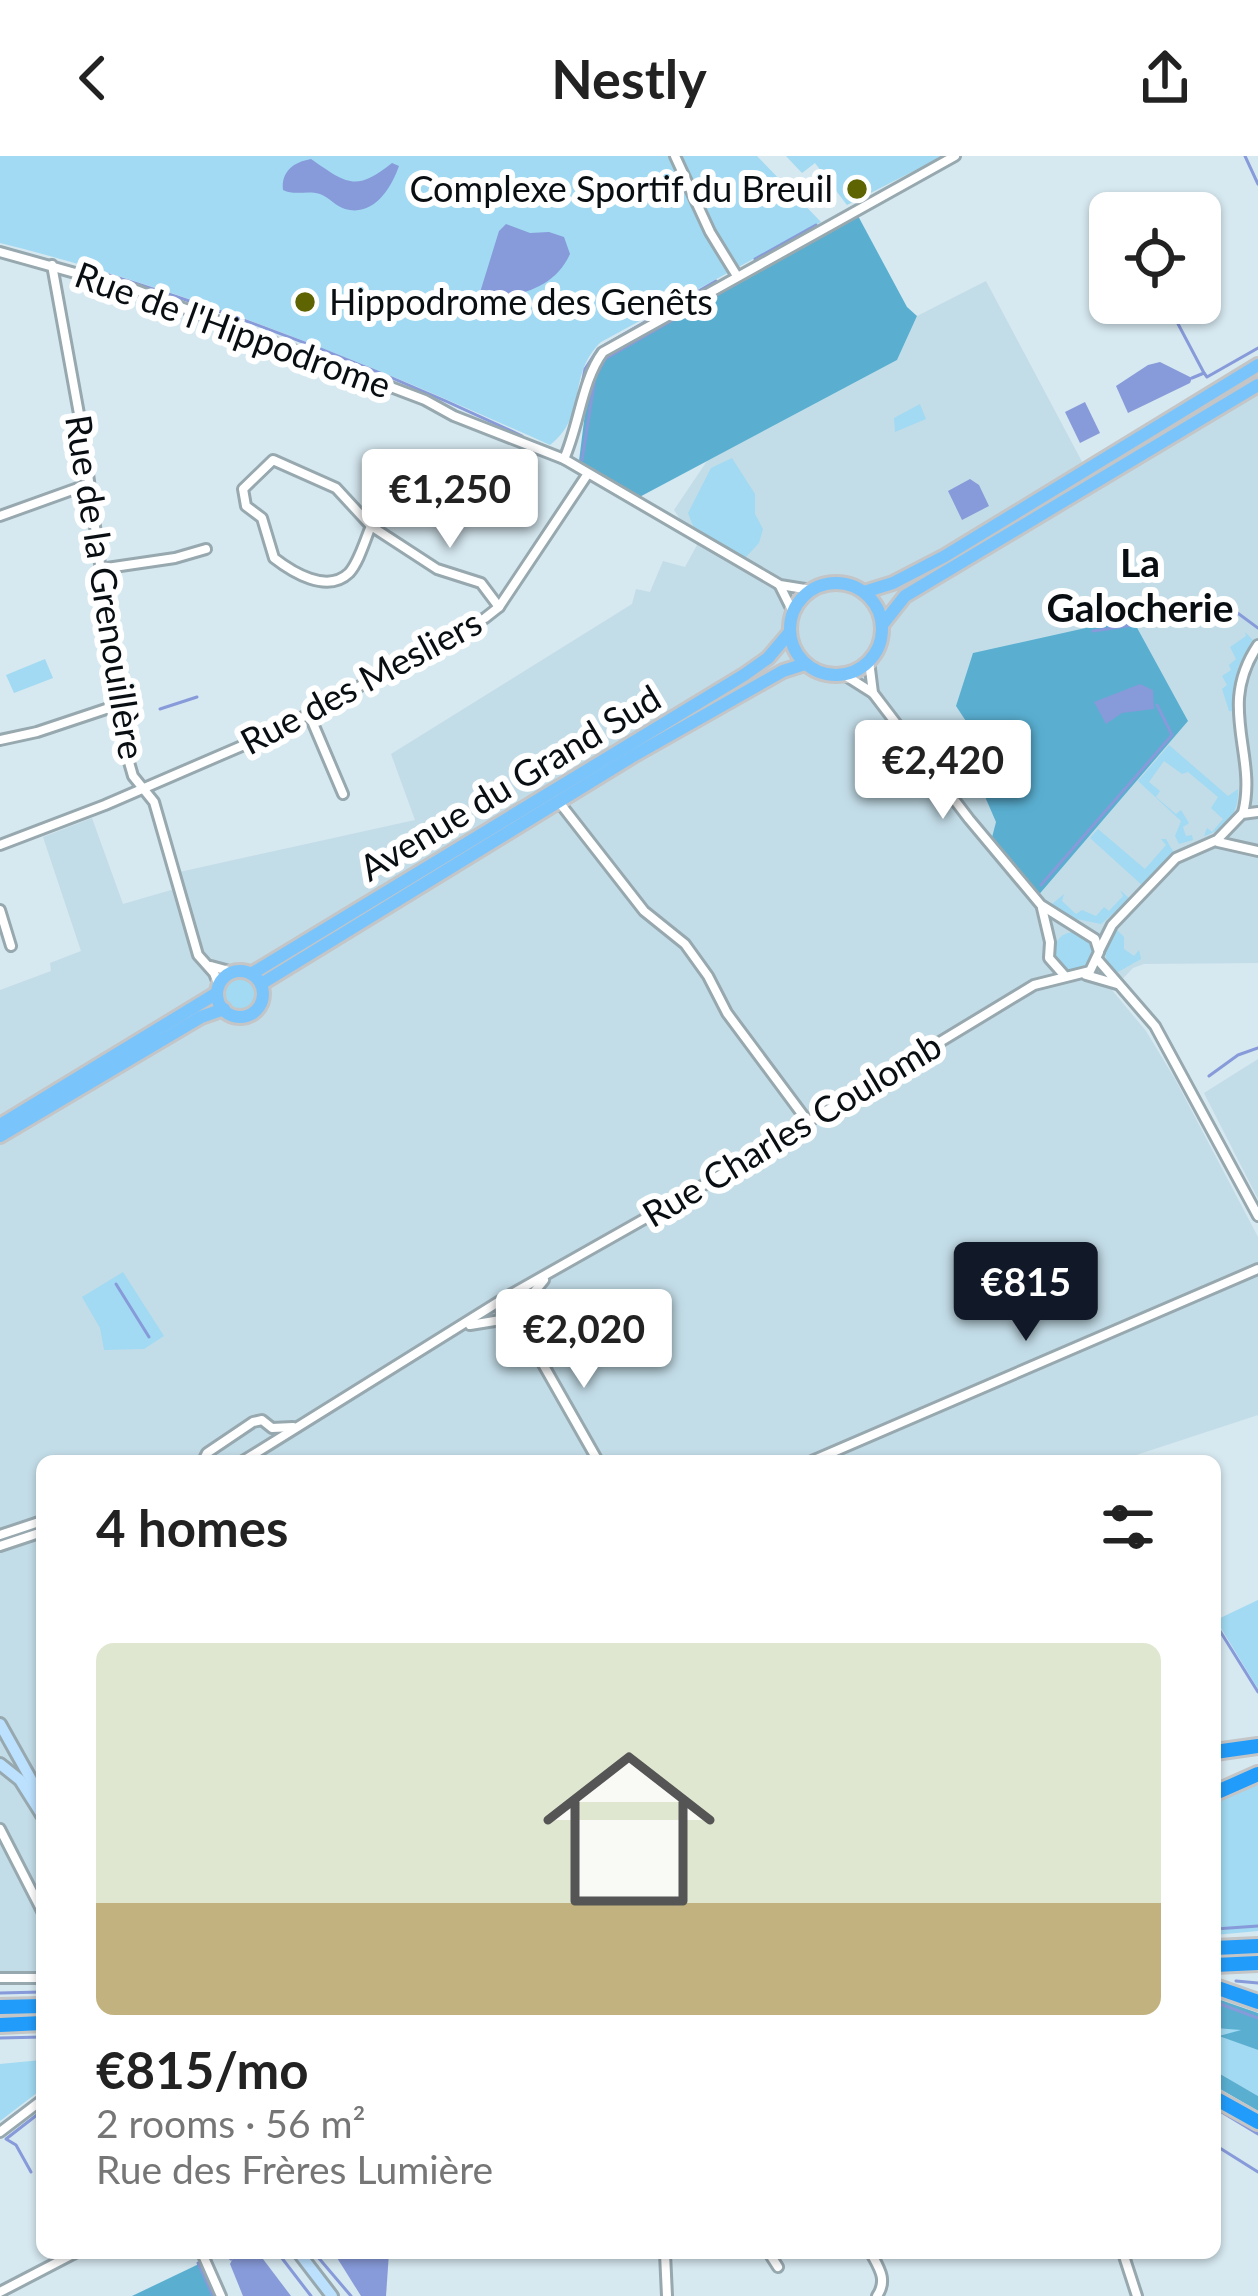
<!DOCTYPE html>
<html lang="en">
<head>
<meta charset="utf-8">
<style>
  body { margin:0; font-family:Lato,sans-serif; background:#f2f2f2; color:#222; height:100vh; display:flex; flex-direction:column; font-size:45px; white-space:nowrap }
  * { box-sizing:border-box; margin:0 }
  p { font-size:39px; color:#767676 }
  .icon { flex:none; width:66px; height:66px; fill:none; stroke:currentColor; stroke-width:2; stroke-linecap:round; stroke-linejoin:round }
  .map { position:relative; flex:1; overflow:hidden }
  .drawer { position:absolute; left:36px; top:1299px; width:1185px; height:804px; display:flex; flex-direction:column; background:#fff; border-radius:18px; box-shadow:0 3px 9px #0004 }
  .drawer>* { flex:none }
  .buttons { position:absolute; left:1089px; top:36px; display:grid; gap:24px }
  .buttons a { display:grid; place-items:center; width:132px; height:132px; border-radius:18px; background:#fff; box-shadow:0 3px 9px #0004; font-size:60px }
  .price { position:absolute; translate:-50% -102px; padding:0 27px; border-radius:12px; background:#fff; color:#222; font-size:39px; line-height:78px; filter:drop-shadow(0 3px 6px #0008) }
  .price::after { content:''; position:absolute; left:50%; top:72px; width:36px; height:27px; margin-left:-18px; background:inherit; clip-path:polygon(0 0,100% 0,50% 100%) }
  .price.on { background:#111827; color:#fff }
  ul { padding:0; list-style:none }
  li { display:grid; align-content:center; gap:24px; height:636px; padding:0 60px }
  li span { display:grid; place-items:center; height:372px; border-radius:18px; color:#555 }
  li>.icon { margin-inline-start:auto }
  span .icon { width:216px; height:216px; fill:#fffc; stroke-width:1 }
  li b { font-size:51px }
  h2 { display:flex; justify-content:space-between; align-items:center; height:144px; padding:0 60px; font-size:51px }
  header { display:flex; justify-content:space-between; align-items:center; height:156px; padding:0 60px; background:#fff; font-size:54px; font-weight:700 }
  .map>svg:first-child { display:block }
  .built { fill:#c3dde8 }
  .green { fill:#a1daf2 }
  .forest { fill:#5aafd1 }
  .water { fill:#879ad9 }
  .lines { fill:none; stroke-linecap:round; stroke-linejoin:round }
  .stream { stroke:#879ad9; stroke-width:3 }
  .street-casing { stroke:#97a8af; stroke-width:14 }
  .secondary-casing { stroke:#97a8af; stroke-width:16 }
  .primary-casing { stroke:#c4c5c6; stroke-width:18 }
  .highway-casing { stroke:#c4c5c6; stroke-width:20 }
  .street { stroke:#fff; stroke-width:8 }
  .secondary { stroke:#bce1fe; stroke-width:10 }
  .primary { stroke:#7ac4fc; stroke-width:12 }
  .highway { stroke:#219cfa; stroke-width:14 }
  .poi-dot { fill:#5e6401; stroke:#fff; stroke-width:4.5 }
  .labels { text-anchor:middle; stroke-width:12; stroke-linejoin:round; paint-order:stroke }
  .poi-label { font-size:36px; fill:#080e11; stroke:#fff; text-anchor:end }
  .street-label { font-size:36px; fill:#080e11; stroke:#fff }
  .neighbourhood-label { font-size:39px; font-weight:bold; fill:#080e11; stroke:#fff }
</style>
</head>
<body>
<header><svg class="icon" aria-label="back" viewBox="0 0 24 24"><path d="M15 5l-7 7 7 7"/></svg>Nestly<svg class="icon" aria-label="share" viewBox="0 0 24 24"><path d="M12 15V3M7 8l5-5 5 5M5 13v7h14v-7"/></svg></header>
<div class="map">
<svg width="1258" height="2140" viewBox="0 0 1258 2140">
  <rect width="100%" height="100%" fill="#d6e8f0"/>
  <g class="built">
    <path d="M986,125L1096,332L1258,237V807L1144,808L1133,812L1112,834L1146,875L1175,923L1258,1081V1259L1118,1305H42V1826H0V834L51,815L50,807L81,795L43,681L92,662L123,748L178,732L175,717L415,664L391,598L632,448L636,433L650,436L663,405L685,411L697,389L674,354L707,305L897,204L917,160Z"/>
    <path d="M1258,903V1043L1204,937Z"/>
  </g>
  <g class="green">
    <path d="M0,0H757L821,66L601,186C566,219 589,259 550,289C372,209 190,134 0,87Z"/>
    <path d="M786,0H943L847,49L815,7L802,17Z"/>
    <path d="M920,248L926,263L895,276L894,262Z"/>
    <path d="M732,302L755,338V358L763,373L759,387L745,402L693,370L688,357L711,312Z"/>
    <path d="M1245,476L1254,485L1238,511L1235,556L1229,555L1222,533L1227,529L1222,520L1231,514L1229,509L1236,503L1230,491L1246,480Z"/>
    <path d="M45,503L53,522L14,537L6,519Z"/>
    <path d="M1169,589L1228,640L1238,633C1239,657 1227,673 1204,680L1207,672L1212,676L1223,663L1211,652L1218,641L1188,616L1182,618L1164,605L1149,626L1160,635L1156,641L1176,658L1181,654L1189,667L1183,671L1186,680L1192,679L1193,684L1179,688L1175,680L1181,665L1138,625Z"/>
    <path d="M1098,673L1145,713L1166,689L1161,683H1166L1174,697L1143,730L1090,682Z"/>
    <path d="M1120,734L1130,743L1101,768L1067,761L1052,748L1064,738L1062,745L1076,758L1082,754L1096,760L1104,751L1109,755L1123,740Z"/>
    <path d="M1116,773L1124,781V793L1134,800L1139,794L1141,803L1118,816C1100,808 1104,786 1116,773Z"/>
    <circle cx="1074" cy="796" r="20"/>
    <circle cx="241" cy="838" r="16"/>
    <path d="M123,1116L164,1180L144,1193L104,1194L100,1172L82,1141Z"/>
    <path d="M1258,1444V1533L1216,1464Z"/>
    <path d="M1258,1622V1775L1215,1779V1648Z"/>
    <path d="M1215,1872L1246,1873L1221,1880L1258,1894V1940L1215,1915Z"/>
    <path d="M42,1904V1933L0,1965V1908Z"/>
  </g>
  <g class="forest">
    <path d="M857,58L907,151L917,160L897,204L632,345L578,313L589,225L603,196Z"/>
    <path d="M1126,463L1135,468L1188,565L1036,742L990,689L996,666L983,636L999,615L956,550L973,497Z"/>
    <path d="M1215,1842L1258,1857V1894L1219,1880L1241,1874L1215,1872Z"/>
    <path d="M1215,1915L1258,1940V1955L1215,1930Z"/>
    <path d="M201,2107L216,2140H132Z"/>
  </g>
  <g class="water">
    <path d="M311,3C347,28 356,36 392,7L399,10C391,33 373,61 345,53C335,50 329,41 320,38C307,34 295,40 283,34C281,15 294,6 311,3Z"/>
    <path d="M506,68L530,77L549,76L564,81L570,98C553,135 517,139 481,145L478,143L499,75Z"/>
    <path d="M1160,206L1192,222L1190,227L1128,257L1116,230L1148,209Z"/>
    <path d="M1085,246L1100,277L1080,287L1065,256Z"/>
    <path d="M970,323L979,329L989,350L962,364L948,335Z"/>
    <path d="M1140,528L1153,534L1154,553L1122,557L1106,568L1094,546Z"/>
    <path d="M334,2097H389L386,2140H361Z"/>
    <path d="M250,2099L263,2103L291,2140H243L230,2108L234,2100Z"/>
  </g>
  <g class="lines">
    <g class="stream">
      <path d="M1245,0L1258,28"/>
      <path d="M891,30L947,0"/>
      <path d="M870,51L929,20"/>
      <path d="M755,103L816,69"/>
      <path d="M96,115C241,159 385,215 522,280"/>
      <path d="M1167,147L1204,217"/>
      <path d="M1192,222L1204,217L1207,221L1258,192"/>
      <path d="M579,243L585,213L598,193L716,125"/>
      <path d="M582,304L595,222L605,203L809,86"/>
      <path d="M1151,464L1220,444L1258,472"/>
      <path d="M1093,475L1133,469"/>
      <path d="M160,553L197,541"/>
      <path d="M1041,729L1172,579L1157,549"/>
      <path d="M1209,920L1238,899L1258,892"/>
      <path d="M116,1128L149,1181"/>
      <path d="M1215,1467L1258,1536"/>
      <path d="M1215,1773L1258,1770"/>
      <path d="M1236,1825L1258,1827"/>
      <path d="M0,1837L42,1836"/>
      <path d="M1215,1846L1258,1862"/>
      <path d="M0,1882L42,1881"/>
      <path d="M1215,1952L1258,1978"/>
      <path d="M1215,1989L1258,2016"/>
      <path d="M31,2016L16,1989L6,1983L42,1955"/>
      <path d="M225,2097L231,2103"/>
      <path d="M278,2097L311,2140"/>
      <path d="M317,2100L351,2140"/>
      <path d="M198,2107L213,2140"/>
    </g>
    <defs>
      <g id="street">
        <path d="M675,0L710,76L737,120"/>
        <path d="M0,96L136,134L425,244L454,260L564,303L780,429L811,434"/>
        <path d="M52,109L83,280L124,589L133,620L154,646L198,799L214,817L219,830"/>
        <path d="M564,303C579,270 582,224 603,196L955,0"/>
        <path d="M0,360L89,328"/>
        <path d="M371,370C365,384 359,406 349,417C327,438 292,416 274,402L262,362L246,350L243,333L273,304L336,332L371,370L437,413L481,427L499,451"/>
        <path d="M100,413L175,402L206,393"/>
        <path d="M780,430L793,456"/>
        <path d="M843,518L873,537"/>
        <path d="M309,558L343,638"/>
        <path d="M0,584L37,576L118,549"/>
        <path d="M559,646L644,755L685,788L708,820L727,857L808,966"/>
        <path d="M1243,657C1258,598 1216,551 1258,489"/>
        <path d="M1218,686L1258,695"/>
        <path d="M0,689L105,649L281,573L485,462L499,451L587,319"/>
        <path d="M1042,752L1050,786L1049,802L1064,819"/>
        <path d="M0,754L11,790"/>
        <path d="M1099,795L1112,769L1176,702L1217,684L1242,658L1258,656"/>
        <path d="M1097,803L1155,870L1258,1060"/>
        <path d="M211,810L233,816"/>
        <path d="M1086,819L1117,828"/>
        <path d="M513,1139L525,1147L531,1185"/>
        <path d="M525,1147L544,1124"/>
        <path d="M500,1149L503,1161L531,1187L598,1305"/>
        <path d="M470,1169L507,1163"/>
        <path d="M203,1305L207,1297L253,1266L262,1264L272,1272L293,1271"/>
        <path d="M243,1305L508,1140L692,1036L1034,829L1090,815L1099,796L1095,783L1041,749L969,663L873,537L869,505"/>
        <path d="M812,1305L1258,1113"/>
        <path d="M0,1379L42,1365"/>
        <path d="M0,1390L42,1376"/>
        <path d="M0,1673L42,1755"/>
        <path d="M0,1822H42"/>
        <path d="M0,1976L42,1944"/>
        <path d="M202,2097L221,2140"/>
        <path d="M665,2097L667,2140"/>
        <path d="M769,2097L778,2111"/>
        <path d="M871,2097C879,2112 888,2124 877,2140"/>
        <path d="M1123,2097L1137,2140"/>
        <path d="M0,2136L75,2097"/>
      </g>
      <g id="secondary">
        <path d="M0,1568L42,1643"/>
        <path d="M0,1608L20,1624L42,1659"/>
        <path d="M299,2097L332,2140"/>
      </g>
      <g id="primary">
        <circle cx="836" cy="473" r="46"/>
        <path d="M864,436L893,427L945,400L1258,209"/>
        <path d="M882,469L905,440L1258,229"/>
        <circle cx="240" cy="838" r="23"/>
        <path d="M251,818L744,519L768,502L790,476"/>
        <path d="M261,828L633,600L783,515L805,508"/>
        <path d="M0,969L217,837"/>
        <path d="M0,980L201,861L224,853"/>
      </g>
      <g id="highway">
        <path d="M1215,1596L1258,1590"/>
        <path d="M1215,1637L1258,1618"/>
        <path d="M1215,1792L1258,1790"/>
        <path d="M1215,1809L1258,1807"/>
        <path d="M1215,1831L1258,1846"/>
        <path d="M0,1851L42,1850"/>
        <path d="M0,1869L42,1867"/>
        <path d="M1215,1942L1258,1966"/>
      </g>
    </defs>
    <use href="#street" class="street-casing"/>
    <use href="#secondary" class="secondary-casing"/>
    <use href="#primary" class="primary-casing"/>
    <use href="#highway" class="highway-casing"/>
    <use href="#street" class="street"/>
    <use href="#secondary" class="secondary"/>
    <use href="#primary" class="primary"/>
    <use href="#highway" class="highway"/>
  </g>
  <g class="poi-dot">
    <circle cx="857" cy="33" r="12"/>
    <circle cx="305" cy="146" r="12"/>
  </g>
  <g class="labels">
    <g class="poi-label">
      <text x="833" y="46">Complexe Sportif du Breuil</text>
      <text x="329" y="159" text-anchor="start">Hippodrome des Genêts</text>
    </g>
    <g class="street-label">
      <text transform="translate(233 174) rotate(20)" y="13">Rue de l'Hippodrome</text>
      <text transform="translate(105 431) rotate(81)" y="13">Rue de la Grenouillère</text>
      <text transform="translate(361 526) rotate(-28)" y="13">Rue des Mesliers</text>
      <text transform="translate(510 627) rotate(-31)" y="13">Avenue du Grand Sud</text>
      <text transform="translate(792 974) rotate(-31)" y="13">Rue Charles Coulomb</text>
    </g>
    <g class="neighbourhood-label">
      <text x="1140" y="421">La<tspan x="1140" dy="45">Galocherie</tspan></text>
    </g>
  </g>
</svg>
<div class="buttons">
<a><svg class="icon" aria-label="locate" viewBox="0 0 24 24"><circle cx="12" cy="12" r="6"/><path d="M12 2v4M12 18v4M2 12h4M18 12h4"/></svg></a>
</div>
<b class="price" style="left:450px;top:395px">€1,250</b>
<b class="price" style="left:943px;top:666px">€2,420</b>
<b class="price on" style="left:1026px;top:1188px">€815</b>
<b class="price" style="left:584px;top:1235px">€2,020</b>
<section class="drawer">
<h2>4 homes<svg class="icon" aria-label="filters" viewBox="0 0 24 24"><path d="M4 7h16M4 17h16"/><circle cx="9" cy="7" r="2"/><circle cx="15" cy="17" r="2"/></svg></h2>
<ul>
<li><span style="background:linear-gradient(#dfe7d0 70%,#c2b280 0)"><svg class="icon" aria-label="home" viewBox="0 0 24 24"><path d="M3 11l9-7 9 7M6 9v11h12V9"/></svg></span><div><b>€815/mo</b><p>2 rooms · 56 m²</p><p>Rue des Frères Lumière</p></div></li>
</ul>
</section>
</div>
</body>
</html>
